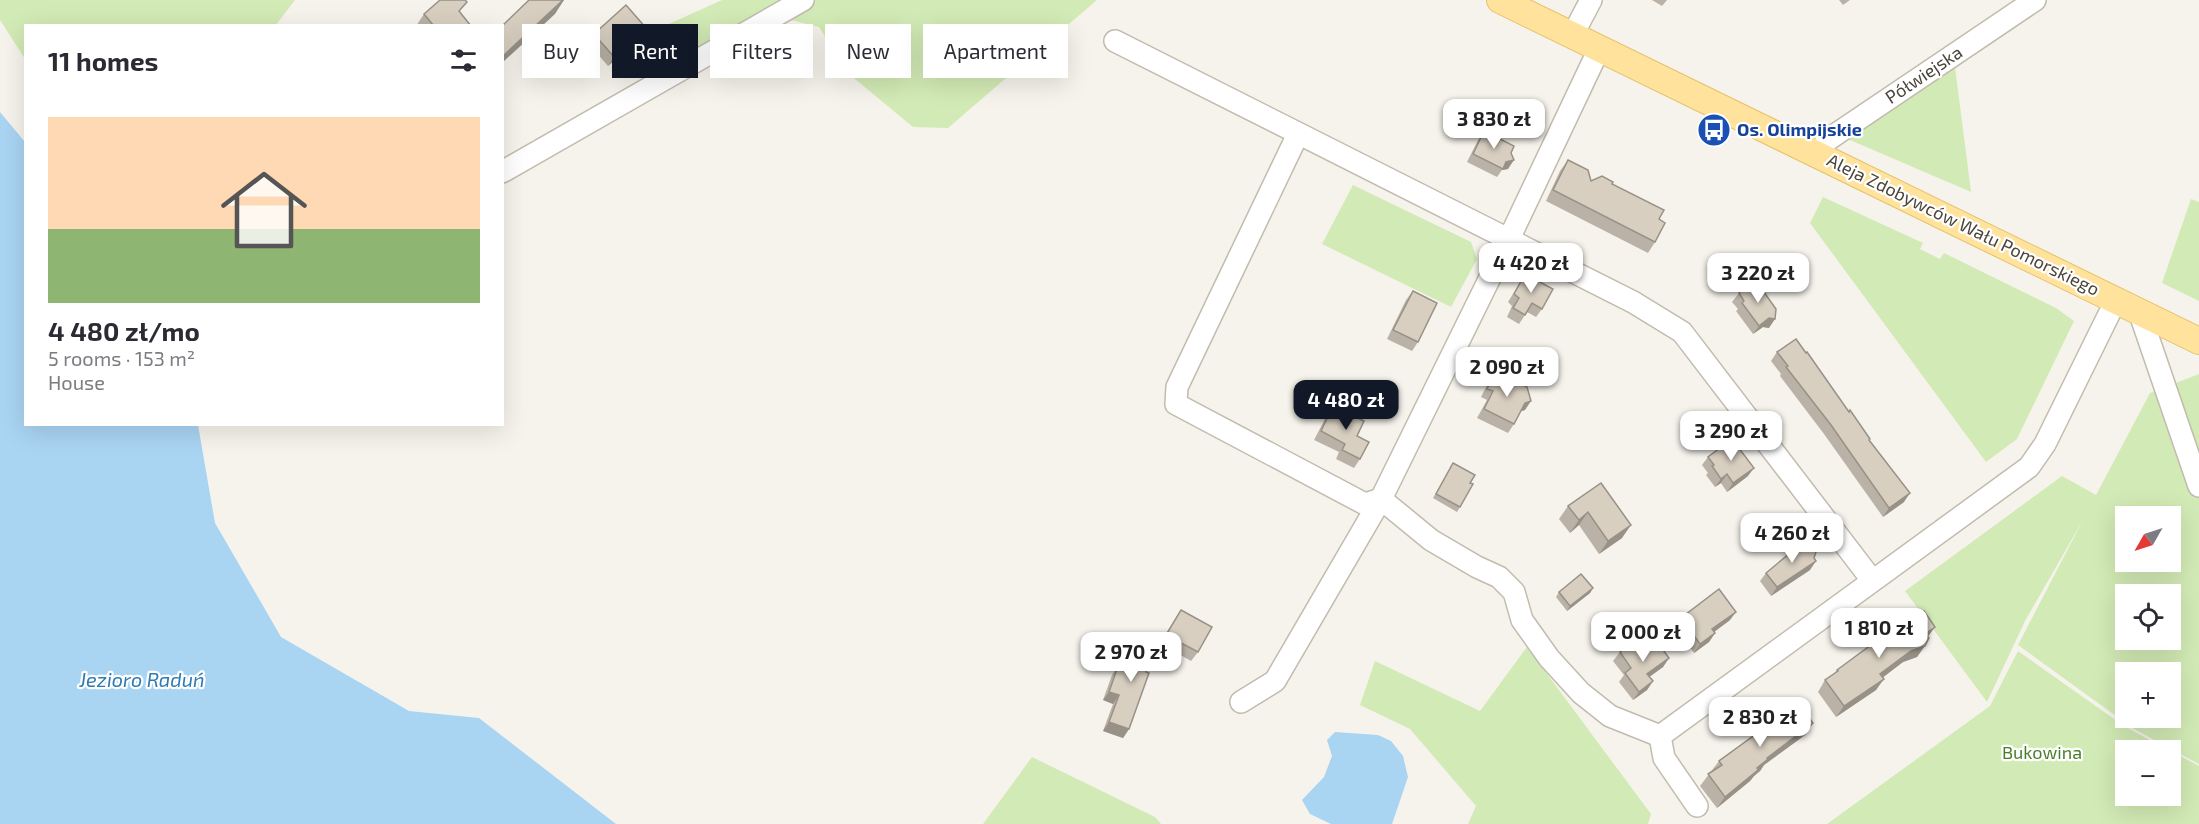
<!DOCTYPE html>
<html lang="en">
<head>
<meta charset="utf-8">
<style>
  body { margin:0; font-family:"Exo 2",sans-serif; background:#f7f7f7; color:#2b2b33; height:100vh; display:flex; flex-direction:column; font-size:22px; white-space:nowrap }
  * { box-sizing:border-box; margin:0 }
  p { font-size:20px; color:#7c7c81 }
  .icon { flex:none; width:33px; height:33px; fill:none; stroke:currentColor; stroke-width:2; stroke-linecap:round; stroke-linejoin:round }
  .map { position:relative; flex:1; overflow:hidden }
  .sheet { position:absolute; left:24px; top:24px; width:480px; height:402px; display:flex; flex-direction:column; background:#fff; border-radius:0px; box-shadow:0 6px 24px #0002 }
  .sheet>* { flex:none }
  .guide { position:absolute; left:522px; top:24px; width:570px; height:54px; display:flex; gap:12px }
  .needle { width:39px; rotate:231deg }
  .controls { position:absolute; left:2115px; top:506px; display:grid; gap:12px }
  .controls a { display:grid; place-items:center; width:66px; height:66px; border-radius:0px; background:#fff; box-shadow:0 6px 24px #0002; font-size:30px }
  .price { position:absolute; translate:-50% -51px; padding:0 14px; border-radius:12px; background:#fff; color:#222; font-size:20px; line-height:39px; filter:drop-shadow(0 2px 3px #0008) }
  .price::after { content:''; position:absolute; left:50%; top:36px; width:18px; height:14px; margin-left:-9px; background:inherit; clip-path:polygon(0 0,100% 0,50% 100%) }
  .price.active { background:#111827; color:#fff }
  ul { padding:0; list-style:none }
  li { display:grid; align-content:center; gap:12px; height:318px; padding:0 24px }
  li+li { border-top:2px solid #e1e1e2 }
  li span { display:grid; place-items:center; height:186px; border-radius:0px; color:#555 }
  li>.icon { margin-inline-start:auto }
  span .icon { width:108px; height:108px; fill:#fffc; stroke-width:1 }
  li b { font-size:26px }
  h2 { display:flex; justify-content:space-between; align-items:center; height:72px; padding:0 24px; font-size:26px }
  .chip { padding:0 21px; border-radius:0px; background:#fff; box-shadow:0 6px 24px #0002; font-size:21px; line-height:54px }
  .chip.active { background:#111827; color:#fff }
  .map>svg:first-child { display:block }
  .green { fill:#d2eab5; fill-rule:evenodd }
  .water { fill:#a9d4f2 }
  .lines { fill:none; stroke-linecap:round; stroke-linejoin:round }
  .minor-casing { stroke:#c2bbae; stroke-width:24 }
  .major-casing { stroke:#e6c16a; stroke-width:28 }
  .minor { stroke:#fff; stroke-width:21 }
  .major { stroke:#ffe39c; stroke-width:26 }
  .wall { fill:#bab2a6 }
  .shaded-wall { fill:#979187 }
  .building { fill:#d8cfc1; stroke:#979187; stroke-width:1.5 }
  .labels { text-anchor:middle; stroke-width:4.5; stroke-linejoin:round; paint-order:stroke }
  .street-label { font-size:18px; fill:#4b4439; stroke:#fff }
  .transit-label { font-size:18px; font-weight:bold; fill:#164399; stroke:#fff; text-anchor:start }
  .park-label { font-size:18px; fill:#4a7f2a; stroke:#fff }
  .water-label { font-size:20px; font-style:italic; fill:#2e7ab2; stroke:#fff }
</style>
</head>
<body>
<div class="map">
<svg width="2199" height="824" viewBox="0 0 2199 824">
  <rect width="100%" height="100%" fill="#f6f3ec"/>
  <g class="green">
    <path d="M0,0H295L276,25L26,26L25,59L0,20Z"/>
    <path d="M722,0H1097L948,128L913,127L849,74L819,27L775,16L662,81L628,48L640,37Z"/>
    <path d="M1955,67L1971,192L1843,137Z"/>
    <path d="M1353,185L1471,242L1477,259L1451,307L1322,244Z"/>
    <path d="M1823,197L1923,243L1920,249L1940,259L1944,253L2056,308L2074,321L2017,439L1986,462L1810,223Z"/>
    <path d="M2191,199L2199,202V301L2162,283Z"/>
    <path d="M2199,374V764L2134,729L2018,645L2083,520L2025,621L1987,702L1905,591L2062,476L2096,495L2150,393ZM2126,516H2170V561H2126ZM2126,594H2170V639H2126ZM2126,672H2170V717H2126Z"/>
    <path d="M1527,647L1651,814L1648,824H1468L1476,806L1410,729L1360,705L1375,661L1480,711Z"/>
    <path d="M2018,651L2124,726L2168,750H2126V795H2170L2171,751L2199,766V824H1827L1990,706Z"/>
    <path d="M1032,757L1155,817L1161,824H983Z"/>
  </g>
  <g class="water">
    <path d="M0,112L25,142L26,424L198,425L215,523L281,637L409,711L479,718L616,824H0Z"/>
    <path d="M1335,732L1378,735L1391,741L1403,756L1408,777L1392,824H1331L1310,814L1302,800L1324,777L1332,756L1327,740Z"/>
  </g>
  <g class="lines">
    <defs>
      <g id="minor">
        <path d="M1572,36L1591,0"/>
        <path d="M1115,41L1633,302L1682,332L1872,580"/>
        <path d="M1298,134L1177,387L1176,404L1365,504L1381,499L1431,540L1477,567L1499,577L1514,592L1522,620L1549,658L1581,693L1610,716L1660,736L2029,467L2045,444L2116,300"/>
        <path d="M1820,156L1826,141L2035,0"/>
        <path d="M502,172L803,0"/>
        <path d="M2139,311L2199,486"/>
        <path d="M1241,702L1275,681L1381,499L1509,239L1599,49"/>
        <path d="M1660,736L1664,758L1697,806"/>
      </g>
      <path id="major" d="M1500,0L2199,341"/>
    </defs>
    <use href="#minor" class="minor-casing"/>
    <use href="#major" class="major-casing"/>
    <use href="#minor" class="minor"/>
    <use href="#major" class="major"/>
  </g>
  <g class="wall">
    <path d="M1652,0H1667L1662,6Z"/>
    <path d="M1839,0H1850L1843,5Z"/>
    <path d="M460,13L471,26H416L424,14Z"/>
    <path d="M646,28L640,37L608,66L588,43L594,34Z"/>
    <path d="M1484,131L1511,153L1508,169L1502,170L1497,177L1467,162L1478,140Z"/>
    <path d="M1568,160L1591,181L1612,184L1659,219L1655,242L1648,253L1546,201L1560,171Z"/>
    <path d="M1525,274L1542,309L1536,317L1527,312L1519,324L1507,317L1512,306L1508,302Z"/>
    <path d="M1413,291L1418,342L1412,351L1387,339L1406,300Z"/>
    <path d="M1739,293L1769,328L1763,327L1753,334L1736,311L1738,309L1732,302Z"/>
    <path d="M1777,352L1849,412L1870,439L1869,441L1904,502L1883,517L1824,434L1780,376L1781,374L1771,361Z"/>
    <path d="M1495,372L1525,410L1521,411L1514,424L1508,433L1477,418L1487,400L1481,397L1489,381Z"/>
    <path d="M1333,406L1357,436L1360,459L1354,468L1336,459L1339,452L1314,440L1327,415Z"/>
    <path d="M1708,457L1748,476L1727,492L1721,483L1715,487L1706,475L1708,473L1702,465Z"/>
    <path d="M1453,463L1470,483L1460,507L1457,512L1433,498Z"/>
    <path d="M1601,483L1622,538L1599,554L1579,525L1570,533L1559,519L1568,506Z"/>
    <path d="M1810,570L1771,596L1760,581L1766,573Z"/>
    <path d="M1593,588L1590,593L1567,611L1556,597L1559,592Z"/>
    <path d="M1181,610L1198,652L1191,661L1160,643Z"/>
    <path d="M1681,618L1730,620L1714,632L1715,633L1709,642L1694,653L1675,626Z"/>
    <path d="M1140,634L1146,672L1129,729L1123,738L1103,731L1113,704L1103,700L1112,675L1118,666L1125,669L1133,643Z"/>
    <path d="M1928,637L1917,657L1903,662L1883,677L1876,690L1836,717L1818,692L1825,680L1833,675L1837,670Z"/>
    <path d="M1620,652L1669,658L1663,667L1649,677L1653,681L1647,690L1633,700L1619,682L1624,675L1613,661Z"/>
    <path d="M1769,720L1813,723L1805,735L1764,765L1760,771L1754,776L1750,781L1717,808L1700,786L1719,761L1762,729Z"/>
  </g>
  <g class="shaded-wall">
    <path d="M563,0H564L555,14L502,63V57Z"/>
    <path d="M646,28L640,37L608,66L614,57Z"/>
    <path d="M1514,160L1508,169L1502,170L1506,162Z"/>
    <path d="M1769,318L1775,319L1769,328L1763,327L1753,334L1759,326Z"/>
    <path d="M1531,401L1525,410L1518,412L1525,403Z"/>
    <path d="M1754,468L1748,476L1727,492L1733,483Z"/>
    <path d="M1727,474L1721,483L1715,487L1721,479Z"/>
    <path d="M1910,493L1904,502L1883,517L1889,508Z"/>
    <path d="M1588,512L1579,525L1570,533L1579,520Z"/>
    <path d="M1631,525L1622,538L1599,554L1608,541Z"/>
    <path d="M1816,561L1810,570L1771,596L1777,587Z"/>
    <path d="M1593,588L1590,593L1567,611L1570,606Z"/>
    <path d="M1736,612L1730,620L1706,638L1712,629Z"/>
    <path d="M1935,627L1927,638L1925,634Z"/>
    <path d="M1715,633L1709,642L1694,653L1700,644Z"/>
    <path d="M1925,646L1917,657L1903,662L1873,685L1880,674L1911,651Z"/>
    <path d="M1669,658L1663,667L1641,683L1647,674Z"/>
    <path d="M1884,679L1876,690L1836,717L1844,706Z"/>
    <path d="M1653,681L1647,690L1633,700L1639,692Z"/>
    <path d="M1109,692L1119,695L1113,704L1103,700Z"/>
    <path d="M1109,722L1129,729L1123,738L1103,731Z"/>
    <path d="M1813,723L1805,735L1764,765L1760,771L1754,776L1750,781L1717,808L1725,797L1767,758Z"/>
  </g>
  <g class="building">
    <path d="M440,0H465L467,2L459,11L471,26H434L424,14Z"/>
    <path d="M529,0H563L502,57V26Z"/>
    <path d="M626,5L646,28L614,57L594,34Z"/>
    <path d="M1484,131L1514,146L1511,153L1514,160L1506,162L1503,169L1473,154Z"/>
    <path d="M1568,160L1588,170L1591,181L1602,176L1613,182L1612,184L1664,210L1659,219L1665,223L1655,242L1553,190Z"/>
    <path d="M1525,274L1553,289L1542,309L1532,303L1525,315L1513,308L1519,298L1514,294Z"/>
    <path d="M1754,282L1759,290L1761,288L1776,309L1775,319L1769,318L1759,326L1742,303L1744,301L1739,293Z"/>
    <path d="M1413,291L1437,303L1418,342L1393,330Z"/>
    <path d="M1796,339L1806,353L1807,352L1849,412L1850,410L1870,439L1869,440L1910,493L1889,508L1831,425L1786,367L1788,366L1777,352Z"/>
    <path d="M1495,372L1527,387L1531,401L1525,403L1514,424L1484,409L1493,391L1487,389Z"/>
    <path d="M1333,406L1364,421L1357,436L1369,442L1360,459L1342,450L1345,444L1321,431Z"/>
    <path d="M1732,439L1754,468L1733,483L1727,474L1721,479L1712,466L1714,465L1708,457Z"/>
    <path d="M1453,463L1475,475L1470,483L1473,484L1460,507L1436,494Z"/>
    <path d="M1601,483L1631,525L1608,541L1588,512L1579,520L1568,506Z"/>
    <path d="M1801,544L1811,546L1816,552L1814,558L1816,561L1777,587L1766,573Z"/>
    <path d="M1581,574L1593,588L1570,606L1559,592Z"/>
    <path d="M1719,589L1736,612L1712,629L1715,633L1700,644L1681,618Z"/>
    <path d="M1181,610L1212,627L1198,652L1166,635Z"/>
    <path d="M1924,611L1935,627L1925,634L1929,638L1925,646L1911,651L1880,674L1884,679L1844,706L1825,680L1838,671L1837,670L1890,631Z"/>
    <path d="M1140,634L1156,640L1146,672L1149,673L1129,729L1109,722L1119,695L1109,692L1118,666L1128,670Z"/>
    <path d="M1656,640L1669,658L1647,674L1653,681L1639,692L1625,673L1631,668L1620,652L1633,642L1640,652Z"/>
    <path d="M1796,700L1813,723L1767,758L1768,759L1757,768L1758,770L1725,797L1708,774L1722,765L1719,761L1771,723L1769,720Z"/>
  </g>
  <defs>
    <symbol id="bus-disc" viewBox="-11 -11 22 22"><circle r="9.5" fill="#1a4fb4" stroke="#fff"/><path d="M-5-6H5V4H4V6H2V4H-2V6H-4V4H-5ZM-3.5-4V0h7V-4ZM-3.5 1.2v1.5H-2V1.2ZM2 1.2v1.5H3.5V1.2Z" fill="#fff"/></symbol>
  </defs>
  <g fill-rule="evenodd">
    <use href="#bus-disc" x="1695" y="111" width="38" height="38"/>
  </g>
  <g class="labels">
    <g class="street-label">
      <text transform="translate(1924 75) rotate(-34)" y="6">Półwiejska</text>
      <text transform="translate(1963 225) rotate(26)" y="6">Aleja Zdobywców Wału Pomorskiego</text>
    </g>
    <g class="transit-label">
      <text x="1737" y="136">Os. Olimpijskie</text>
    </g>
    <g class="park-label">
      <text x="2042" y="759">Bukowina</text>
    </g>
    <g class="water-label">
      <text x="142" y="687">Jezioro Raduń</text>
    </g>
  </g>
</svg>
<div class="controls">
<a><svg class="needle" viewBox="-14 -14 28 28"><path d="M0-13l5 13h-10z" fill="#e53935"/><path d="M0 13l5-13h-10z" fill="#7c7c81"/></svg></a>
<a><svg class="icon" aria-label="locate" viewBox="0 0 24 24"><circle cx="12" cy="12" r="6"/><path d="M12 2v4M12 18v4M2 12h4M18 12h4"/></svg></a>
<a>+</a>
<a>−</a>
</div>
<b class="price" style="left:1494px;top:150px">3 830 zł</b>
<b class="price" style="left:1531px;top:294px">4 420 zł</b>
<b class="price" style="left:1758px;top:304px">3 220 zł</b>
<b class="price" style="left:1507px;top:398px">2 090 zł</b>
<b class="price active" style="left:1346px;top:431px">4 480 zł</b>
<b class="price" style="left:1731px;top:462px">3 290 zł</b>
<b class="price" style="left:1792px;top:564px">4 260 zł</b>
<b class="price" style="left:1879px;top:659px">1 810 zł</b>
<b class="price" style="left:1643px;top:663px">2 000 zł</b>
<b class="price" style="left:1131px;top:683px">2 970 zł</b>
<b class="price" style="left:1760px;top:748px">2 830 zł</b>
<div class="guide">
<a class="chip">Buy</a>
<a class="chip active">Rent</a>
<a class="chip">Filters</a>
<a class="chip">New</a>
<a class="chip">Apartment</a>
</div>
<section class="sheet">
<h2>11 homes<svg class="icon" aria-label="filters" viewBox="0 0 24 24"><path d="M4 7h16M4 17h16"/><circle cx="9" cy="7" r="2"/><circle cx="15" cy="17" r="2"/></svg></h2>
<ul>
<li><span style="background:linear-gradient(#ffd9b3 60%,#8fb573 0)"><svg class="icon" aria-label="home" viewBox="0 0 24 24"><path d="M3 11l9-7 9 7M6 9v11h12V9"/></svg></span><div><b>4 480 zł/mo</b><p>5 rooms · 153 m²</p><p>House</p></div></li>
</ul>
</section>
</div>
</body>
</html>
